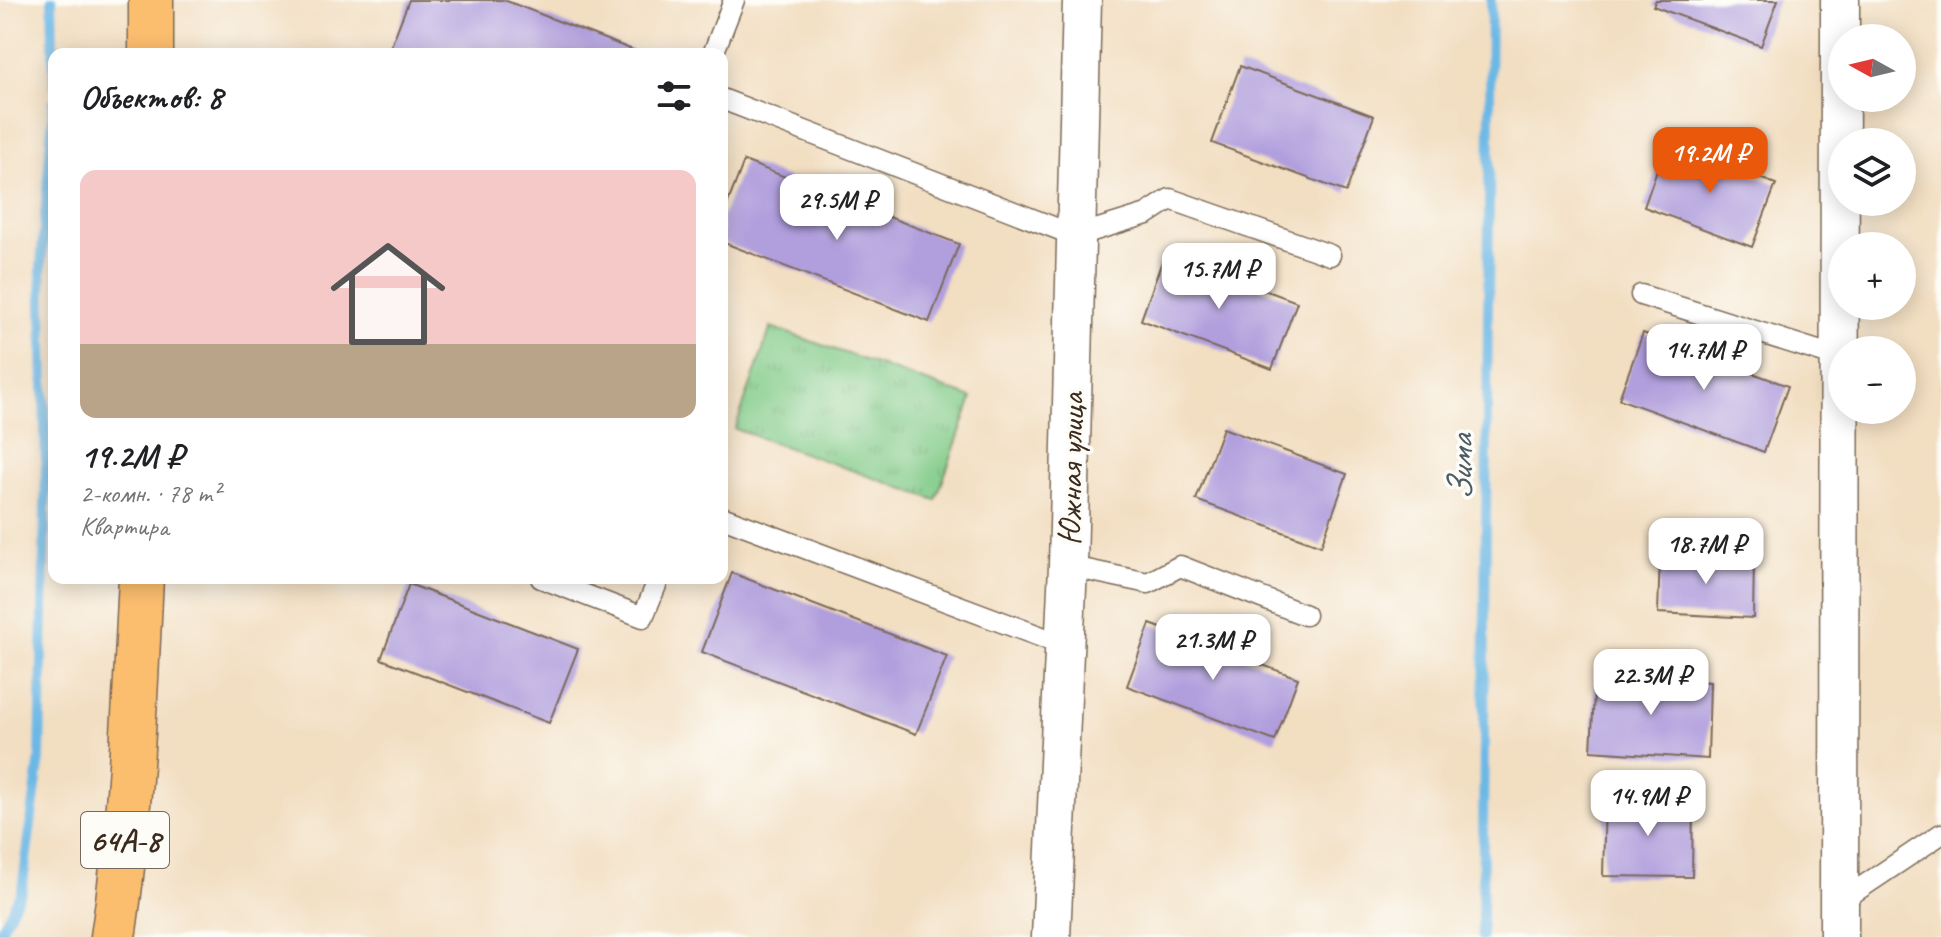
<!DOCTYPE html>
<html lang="ru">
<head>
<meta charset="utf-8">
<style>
  body { margin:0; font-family:Caveat,sans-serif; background:#f6f6f6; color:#202124; height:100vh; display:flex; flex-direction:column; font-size:30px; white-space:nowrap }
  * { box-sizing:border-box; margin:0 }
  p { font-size:26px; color:#757577 }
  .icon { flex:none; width:44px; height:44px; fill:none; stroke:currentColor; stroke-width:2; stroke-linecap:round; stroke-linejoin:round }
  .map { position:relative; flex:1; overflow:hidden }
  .side { position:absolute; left:48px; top:48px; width:680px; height:536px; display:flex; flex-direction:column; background:#fff; border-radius:16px; box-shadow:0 4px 20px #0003 }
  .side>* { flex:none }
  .needle { width:52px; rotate:278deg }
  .fabs { position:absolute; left:1828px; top:24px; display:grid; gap:16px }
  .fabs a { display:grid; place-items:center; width:88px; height:88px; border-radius:50%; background:#fff; box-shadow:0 4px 20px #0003; font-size:40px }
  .price { position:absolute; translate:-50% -68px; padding:0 18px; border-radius:16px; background:#fff; color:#222; font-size:26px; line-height:52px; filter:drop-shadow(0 2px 4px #0008) }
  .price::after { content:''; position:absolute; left:50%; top:48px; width:24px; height:18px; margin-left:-12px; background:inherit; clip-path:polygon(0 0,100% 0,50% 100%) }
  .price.selected { background:#ea580c; color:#fff }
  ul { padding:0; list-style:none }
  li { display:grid; align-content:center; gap:16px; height:424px; padding:0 32px }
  li span { display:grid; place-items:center; height:248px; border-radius:16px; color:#555 }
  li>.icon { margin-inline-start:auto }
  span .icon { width:144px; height:144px; fill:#fffc; stroke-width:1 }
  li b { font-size:34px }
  h2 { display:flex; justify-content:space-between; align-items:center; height:96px; padding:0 32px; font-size:34px }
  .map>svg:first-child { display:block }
  .park { fill:url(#park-tufts); stroke:#5e7a53; stroke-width:2 }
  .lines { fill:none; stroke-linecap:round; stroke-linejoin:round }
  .stream { stroke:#6cb8e5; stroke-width:10 }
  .building { fill:#b09edd }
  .service-casing { stroke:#7b6957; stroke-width:23 }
  .minor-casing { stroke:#7b6957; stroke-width:41 }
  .primary-casing { stroke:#7b6957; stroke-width:47 }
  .service { stroke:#fff; stroke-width:20 }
  .minor { stroke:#fff; stroke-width:38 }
  .primary { stroke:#fbbd6e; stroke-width:44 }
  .labels { text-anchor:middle; stroke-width:7; stroke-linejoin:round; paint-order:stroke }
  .shield { fill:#fdfcf7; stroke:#75695f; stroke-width:2 }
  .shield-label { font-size:32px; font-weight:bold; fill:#3b2a1e }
  .street-label { font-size:34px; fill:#3b2a1e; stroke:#fdfcf7 }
  .water-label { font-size:36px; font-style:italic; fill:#4c5c64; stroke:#fdfcf7 }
</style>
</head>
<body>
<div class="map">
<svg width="1941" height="937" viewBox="0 0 1941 937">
  <defs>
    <pattern id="park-tufts" width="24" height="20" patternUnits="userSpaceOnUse" patternTransform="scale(2)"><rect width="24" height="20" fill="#81cb88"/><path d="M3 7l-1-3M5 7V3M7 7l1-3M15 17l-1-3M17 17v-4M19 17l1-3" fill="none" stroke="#70ae75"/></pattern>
  </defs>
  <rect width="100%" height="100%" fill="#fdfcf7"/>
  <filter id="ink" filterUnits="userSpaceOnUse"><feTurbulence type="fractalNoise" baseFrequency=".0125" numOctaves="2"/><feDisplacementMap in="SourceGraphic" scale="16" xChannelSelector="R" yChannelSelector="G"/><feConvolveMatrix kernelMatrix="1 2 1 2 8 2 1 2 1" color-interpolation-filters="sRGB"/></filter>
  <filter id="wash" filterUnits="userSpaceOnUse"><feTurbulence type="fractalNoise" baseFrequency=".006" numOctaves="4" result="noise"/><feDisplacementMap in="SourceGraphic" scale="32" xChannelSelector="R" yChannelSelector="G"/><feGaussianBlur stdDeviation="1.8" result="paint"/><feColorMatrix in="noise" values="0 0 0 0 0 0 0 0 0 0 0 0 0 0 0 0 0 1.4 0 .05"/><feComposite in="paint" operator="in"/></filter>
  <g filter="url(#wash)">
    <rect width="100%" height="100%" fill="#f2dec1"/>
    <path class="park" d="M771,327L972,398L936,500L735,429Z"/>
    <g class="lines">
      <g class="stream">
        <path d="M52,0L54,85"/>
        <path d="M0,932L22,890L40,757L46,463L41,267L54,102"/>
        <path d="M1482,937L1491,0"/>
      </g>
    </g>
    <g id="blocks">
      <g class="building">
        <path d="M409,0H504L643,54H388Z"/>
        <path d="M1656,0H1778L1761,46L1653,6Z"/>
        <path d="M1240,66L1374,116L1346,192L1212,143Z"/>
        <path d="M1666,144L1776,184L1752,247L1644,207Z"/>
        <path d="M744,161L959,244L929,322L722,242V218Z"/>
        <path d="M1165,253L1297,302L1272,369L1141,320Z"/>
        <path d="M1643,333L1788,386L1764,452L1619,399Z"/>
        <path d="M1223,428L1347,474L1321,546L1196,500Z"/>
        <path d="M1660,554L1754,560L1753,618L1658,613Z"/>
        <path d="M732,573L947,656L916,734L702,652Z"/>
        <path d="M409,584L578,649L549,723L381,659Z"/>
        <path d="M1150,624L1298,678L1275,741L1127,686Z"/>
        <path d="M1595,675L1710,682L1708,759L1591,751Z"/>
        <path d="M1605,799L1693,801L1692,877L1603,876Z"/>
      </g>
    </g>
  </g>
  <g filter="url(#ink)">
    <use href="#blocks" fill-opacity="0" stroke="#7b6957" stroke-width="2"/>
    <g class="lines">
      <defs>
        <g id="service">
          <path d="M713,54L734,0"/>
          <path d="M722,99L1076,236L1147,214L1170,199L1330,255"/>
          <path d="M1641,295L1840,358"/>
          <path d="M722,517L1063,645"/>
          <path d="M1068,566L1148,583L1180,566L1305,615"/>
          <path d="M541,578L643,617L659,578"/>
          <path d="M1838,903L1941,834"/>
        </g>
        <g id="minor">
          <path d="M1051,937L1068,566L1082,0"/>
          <path d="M1839,937L1840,0"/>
        </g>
        <g id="primary">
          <path d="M151,54V0"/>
          <path d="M113,937C131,818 135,698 141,578"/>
        </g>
      </defs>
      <use href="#service" class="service-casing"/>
      <use href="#minor" class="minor-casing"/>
      <use href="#primary" class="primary-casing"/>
      <use href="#service" class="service"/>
      <use href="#minor" class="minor"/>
      <use href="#primary" class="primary"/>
    </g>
  </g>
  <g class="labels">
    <rect class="shield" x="81" y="812" width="88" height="56" rx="6"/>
    <g class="shield-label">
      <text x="125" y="851">64А-8</text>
    </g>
    <g class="street-label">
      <text transform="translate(1070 469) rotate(-89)" y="12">Южная улица</text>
    </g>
    <g class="water-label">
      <text transform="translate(1459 468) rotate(-89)" y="13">Зима</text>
    </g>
  </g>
</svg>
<div class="fabs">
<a><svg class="needle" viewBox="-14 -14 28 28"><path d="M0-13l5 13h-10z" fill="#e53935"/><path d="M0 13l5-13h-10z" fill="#757577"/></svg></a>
<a><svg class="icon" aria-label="layers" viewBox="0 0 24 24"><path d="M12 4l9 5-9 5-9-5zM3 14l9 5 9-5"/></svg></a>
<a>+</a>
<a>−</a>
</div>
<b class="price selected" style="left:1710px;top:195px">19.2M ₽</b>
<b class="price" style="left:837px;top:242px">29.5M ₽</b>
<b class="price" style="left:1219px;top:311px">15.7M ₽</b>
<b class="price" style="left:1704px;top:392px">14.7M ₽</b>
<b class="price" style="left:1706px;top:586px">18.7M ₽</b>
<b class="price" style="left:1213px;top:682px">21.3M ₽</b>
<b class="price" style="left:1651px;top:717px">22.3M ₽</b>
<b class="price" style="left:1648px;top:838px">14.9M ₽</b>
<section class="side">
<h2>Объектов: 8<svg class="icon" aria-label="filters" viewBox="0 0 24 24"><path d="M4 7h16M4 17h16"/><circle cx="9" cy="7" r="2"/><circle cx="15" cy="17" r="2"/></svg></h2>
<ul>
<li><span style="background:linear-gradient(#f6c9c9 70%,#b9a48a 0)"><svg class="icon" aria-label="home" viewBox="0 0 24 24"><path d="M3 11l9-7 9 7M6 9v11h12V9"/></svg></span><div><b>19.2M ₽</b><p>2-комн. · 78 m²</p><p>Квартира</p></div></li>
</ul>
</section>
</div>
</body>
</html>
